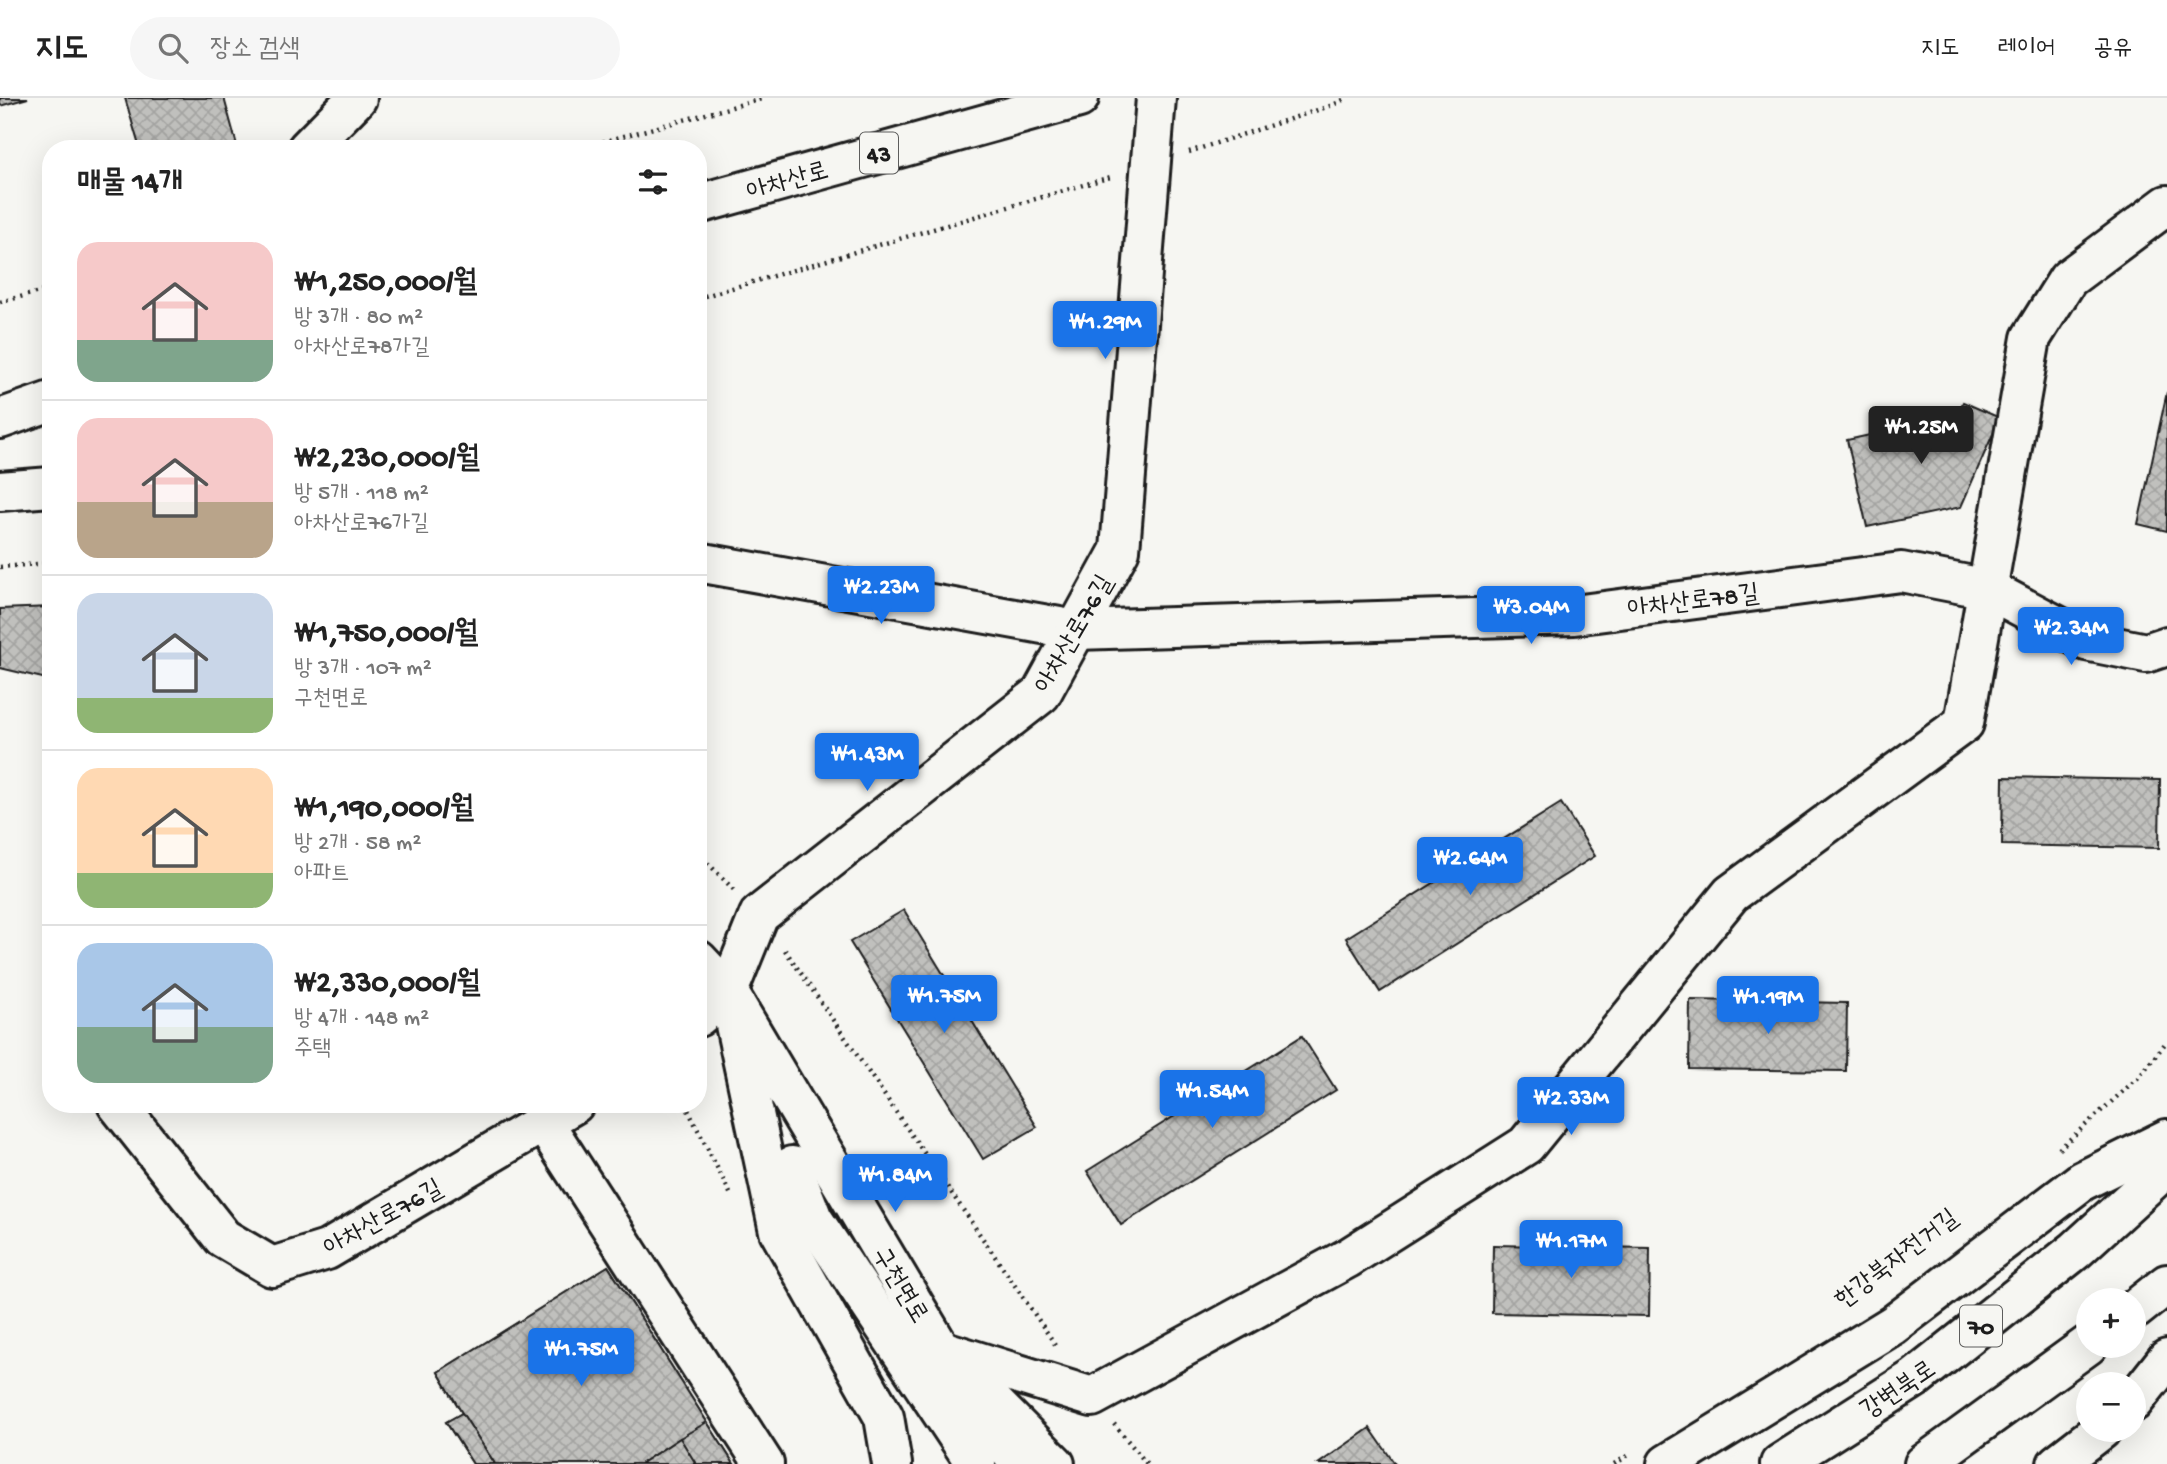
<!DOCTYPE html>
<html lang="ko">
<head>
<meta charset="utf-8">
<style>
  body { margin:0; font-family:"Gochi Hand","Poor Story",sans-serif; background:#f6f6f6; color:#222; height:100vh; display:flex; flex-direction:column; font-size:26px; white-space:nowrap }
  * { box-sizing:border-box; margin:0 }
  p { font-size:23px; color:#767676 }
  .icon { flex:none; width:38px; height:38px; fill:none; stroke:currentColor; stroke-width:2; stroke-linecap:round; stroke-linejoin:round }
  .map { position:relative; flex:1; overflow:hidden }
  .side { position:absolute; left:42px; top:42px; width:665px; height:973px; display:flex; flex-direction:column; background:#fff; border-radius:28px; box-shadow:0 7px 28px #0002 }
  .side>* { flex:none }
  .tools { position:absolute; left:2076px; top:1190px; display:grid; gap:14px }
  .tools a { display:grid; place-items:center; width:70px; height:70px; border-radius:50%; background:#fff; box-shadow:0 7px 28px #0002; font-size:35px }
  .price { position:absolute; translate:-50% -60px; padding:0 16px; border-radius:7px; background:#1a73e8; color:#fff; font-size:23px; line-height:46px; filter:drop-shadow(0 2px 4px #0008) }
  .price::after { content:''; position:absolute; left:50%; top:42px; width:21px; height:16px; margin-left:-10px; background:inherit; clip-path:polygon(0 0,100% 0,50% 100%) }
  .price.active { background:#222; color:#fff }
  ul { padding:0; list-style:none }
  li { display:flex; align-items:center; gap:21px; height:175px; padding:0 35px }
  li+li { border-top:2px solid #e0e0e0 }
  li span { display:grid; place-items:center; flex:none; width:196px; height:140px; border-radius:21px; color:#555 }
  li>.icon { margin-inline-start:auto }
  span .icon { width:84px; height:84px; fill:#fffc; stroke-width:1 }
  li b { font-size:30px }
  h2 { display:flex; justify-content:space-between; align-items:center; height:84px; padding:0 35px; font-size:30px }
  header { display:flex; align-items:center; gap:42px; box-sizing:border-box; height:98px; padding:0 35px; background:#fff; border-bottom:2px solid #e0e0e0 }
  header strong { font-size:33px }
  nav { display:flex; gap:38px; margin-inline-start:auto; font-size:24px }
  .search { width:490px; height:63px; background:#f6f6f6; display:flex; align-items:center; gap:18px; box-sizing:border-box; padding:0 24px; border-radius:38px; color:#767676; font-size:26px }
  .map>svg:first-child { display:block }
  .pier { fill:#f6f6f2; fill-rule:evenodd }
  .building { fill:url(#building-cross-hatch); stroke:#1c1c1c; stroke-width:2 }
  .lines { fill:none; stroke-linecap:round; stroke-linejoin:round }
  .minor-casing { stroke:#1c1c1c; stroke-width:44 }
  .major-casing { stroke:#1c1c1c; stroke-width:44 }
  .highway-casing { stroke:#1c1c1c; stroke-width:44 }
  .path { stroke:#1c1c1c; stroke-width:4.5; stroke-dasharray:2 5; stroke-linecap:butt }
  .minor { stroke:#f6f6f2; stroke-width:38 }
  .major { stroke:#f6f6f2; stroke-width:38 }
  .highway { stroke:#f6f6f2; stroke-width:38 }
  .labels { text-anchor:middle; stroke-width:5; stroke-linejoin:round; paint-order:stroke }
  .shield { fill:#f6f6f2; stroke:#5d5d5c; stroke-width:2 }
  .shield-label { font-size:24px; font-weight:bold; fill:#1c1c1c }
  .street-label { font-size:26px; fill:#1c1c1c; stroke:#f6f6f2 }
</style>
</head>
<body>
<header>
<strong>지도</strong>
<div class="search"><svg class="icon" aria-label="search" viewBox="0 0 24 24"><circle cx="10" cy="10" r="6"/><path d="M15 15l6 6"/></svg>장소 검색</div>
<nav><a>지도</a><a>레이어</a><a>공유</a></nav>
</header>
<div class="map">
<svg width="2167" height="1366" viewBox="0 0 2167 1366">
  <defs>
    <pattern id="building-cross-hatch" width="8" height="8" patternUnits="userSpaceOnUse" patternTransform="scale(1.75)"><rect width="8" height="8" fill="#c0c0bd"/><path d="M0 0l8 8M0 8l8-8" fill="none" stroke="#a4a4a2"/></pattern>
  </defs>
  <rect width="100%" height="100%" fill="#f6f6f2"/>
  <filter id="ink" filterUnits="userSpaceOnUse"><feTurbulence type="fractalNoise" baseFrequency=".0143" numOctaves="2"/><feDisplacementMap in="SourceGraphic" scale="14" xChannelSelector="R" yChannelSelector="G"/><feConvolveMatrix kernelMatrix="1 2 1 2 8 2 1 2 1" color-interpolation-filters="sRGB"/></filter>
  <g filter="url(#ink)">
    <path class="pier" d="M2167,1026V1298L2128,1342L2098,1366H2035L2088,1325V1332H2133V1286H2088V1323L2020,1366H1728L1763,1334L1904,1234ZM2088,1202H2133V1248H2088Z"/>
    <g class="building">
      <path d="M0,0H28L0,8Z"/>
      <path d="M125,0H224L238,51H140Z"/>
      <path d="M2167,294V433L2138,426Z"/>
      <path d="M1963,304L2000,320L1961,409L1867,429L1847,342L1957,318Z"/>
      <path d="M51,509V582L0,570V511Z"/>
      <path d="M2003,679L2160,682L2159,750L2002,747Z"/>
      <path d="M1561,705L1595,758L1380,894L1346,840Z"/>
      <path d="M904,812L1037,1029L983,1061L850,844Z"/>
      <path d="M1690,902L1847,905L1846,973L1689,971Z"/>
      <path d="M1302,938L1336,992L1121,1127L1087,1073Z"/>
      <path d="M1493,1147L1650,1150L1649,1218L1492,1215Z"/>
      <path d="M608,1168L707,1324L680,1340L696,1366H473L446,1324L462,1315L438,1274Z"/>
      <path d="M608,1168L707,1324L734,1366H495L462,1315L438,1274Z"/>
      <path d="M462,1315L495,1366H473L446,1324Z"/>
      <path d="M707,1324L734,1366H640L680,1340Z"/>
      <path d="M1370,1330L1395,1366H1318Z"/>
      <path d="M680,1340L696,1366H640Z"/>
    </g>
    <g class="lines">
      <defs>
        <g id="minor">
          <path d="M307,51L357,0"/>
          <path d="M698,464L1076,532L1574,517L1901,474L1988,491L2086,543L2146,555L2167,548"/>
          <path d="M698,919L728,894L759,817L1041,596L1120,452L1156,0"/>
          <path d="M117,1006L223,1140L272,1169L327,1152L574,1006"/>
          <path d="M544,1025L764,1366"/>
          <path d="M792,1068L813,1121L976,1366"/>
          <path d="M941,1252L1092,1299L1348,1160L1526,1047L1731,796L1964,625L2031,240L2068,181L2167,107"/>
        </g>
        <g id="major">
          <path d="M698,106L1079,0"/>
          <path d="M0,321L51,303"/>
          <path d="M0,393L51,389"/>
          <path d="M698,862L728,894L941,1252L1019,1366"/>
        </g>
        <g id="highway">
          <path d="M728,894L779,1133L884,1319L892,1366"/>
          <path d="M2133,1213L2167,1186"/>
          <path d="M941,1252L1055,1366"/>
          <path d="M2133,1304L2167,1261"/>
          <path d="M1667,1366L1893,1227L2082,1083L2167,1041"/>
          <path d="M1780,1366L1915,1280L2076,1152L2167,1069"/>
          <path d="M1924,1366L2088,1247"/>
          <path d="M2057,1366L2101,1332"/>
        </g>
      </defs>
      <use href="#minor" class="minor-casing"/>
      <use href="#major" class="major-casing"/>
      <use href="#highway" class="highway-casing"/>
      <g class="path">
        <path d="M576,51L765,0"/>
        <path d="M1189,54L1333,7L1347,0"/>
        <path d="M698,200L1114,78"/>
        <path d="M0,204L51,191"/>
        <path d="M0,469L51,465"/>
        <path d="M698,755L734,792"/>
        <path d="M785,852L1057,1249"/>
        <path d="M685,1006L732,1099"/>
        <path d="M2059,1051L2140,978L2167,943"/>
        <path d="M1114,1326L1147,1366"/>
        <path d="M1614,1366L1631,1356"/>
      </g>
      <use href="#minor" class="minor"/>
      <use href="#major" class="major"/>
      <use href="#highway" class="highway"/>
    </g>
  </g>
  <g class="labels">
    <g class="shield">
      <rect x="860" y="34.5" width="38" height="41" rx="5"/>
      <rect x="1960" y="1207.5" width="42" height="41" rx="5"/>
    </g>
    <g class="shield-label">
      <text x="879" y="63">43</text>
      <text x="1981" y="1236">70</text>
    </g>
    <g class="street-label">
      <text transform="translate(787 81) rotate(-16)" y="9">아차산로</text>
      <text transform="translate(1693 501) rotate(-7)" y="9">아차산로78길</text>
      <text transform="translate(1072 535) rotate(-60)" y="9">아차산로76길</text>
      <text transform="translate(382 1118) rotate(-29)" y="9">아차산로76길</text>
      <text transform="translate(1895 1159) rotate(-37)" y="9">한강북자전거길</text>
      <text transform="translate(902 1186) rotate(59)" y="9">구천면로</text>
      <text transform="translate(1897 1290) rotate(-34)" y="9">강변북로</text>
    </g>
  </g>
</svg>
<div class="tools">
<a>+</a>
<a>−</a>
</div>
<b class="price" style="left:1105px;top:263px">₩1.29M</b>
<b class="price active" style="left:1921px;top:368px">₩1.25M</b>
<b class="price" style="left:881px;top:528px">₩2.23M</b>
<b class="price" style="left:1531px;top:548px">₩3.04M</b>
<b class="price" style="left:2071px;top:569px">₩2.34M</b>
<b class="price" style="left:867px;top:695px">₩1.43M</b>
<b class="price" style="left:1470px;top:799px">₩2.64M</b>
<b class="price" style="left:944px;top:937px">₩1.75M</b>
<b class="price" style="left:1768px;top:938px">₩1.19M</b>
<b class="price" style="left:1212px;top:1032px">₩1.54M</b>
<b class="price" style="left:1571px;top:1039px">₩2.33M</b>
<b class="price" style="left:895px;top:1116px">₩1.84M</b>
<b class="price" style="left:1571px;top:1182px">₩1.17M</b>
<b class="price" style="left:581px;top:1290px">₩1.75M</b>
<section class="side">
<h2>매물 14개<svg class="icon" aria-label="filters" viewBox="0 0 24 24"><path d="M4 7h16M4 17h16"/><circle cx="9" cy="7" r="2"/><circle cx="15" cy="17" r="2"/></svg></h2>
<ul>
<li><span style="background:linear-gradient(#f6c9c9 70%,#7fa58c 0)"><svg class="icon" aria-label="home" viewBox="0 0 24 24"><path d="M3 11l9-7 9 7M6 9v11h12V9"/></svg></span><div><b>₩1,250,000/월</b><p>방 3개 · 80 m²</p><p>아차산로78가길</p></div></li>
<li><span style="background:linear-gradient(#f6c9c9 60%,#b9a48a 0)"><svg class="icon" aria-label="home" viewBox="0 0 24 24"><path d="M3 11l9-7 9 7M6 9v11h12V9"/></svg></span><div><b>₩2,230,000/월</b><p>방 5개 · 118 m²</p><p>아차산로76가길</p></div></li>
<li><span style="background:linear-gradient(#c9d6e8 75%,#8fb573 0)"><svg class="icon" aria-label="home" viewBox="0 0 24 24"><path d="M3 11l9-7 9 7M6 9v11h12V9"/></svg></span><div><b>₩1,750,000/월</b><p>방 3개 · 107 m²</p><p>구천면로</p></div></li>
<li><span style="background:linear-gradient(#ffd9b3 75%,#8fb573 0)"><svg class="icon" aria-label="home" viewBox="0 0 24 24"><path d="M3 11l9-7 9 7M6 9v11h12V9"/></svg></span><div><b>₩1,190,000/월</b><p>방 2개 · 58 m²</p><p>아파트</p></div></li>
<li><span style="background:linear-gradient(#a9c7e8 60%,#7fa58c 0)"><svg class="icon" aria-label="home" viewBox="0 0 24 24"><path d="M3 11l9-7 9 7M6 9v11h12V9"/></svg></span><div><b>₩2,330,000/월</b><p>방 4개 · 148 m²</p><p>주택</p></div></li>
</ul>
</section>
</div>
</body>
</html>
